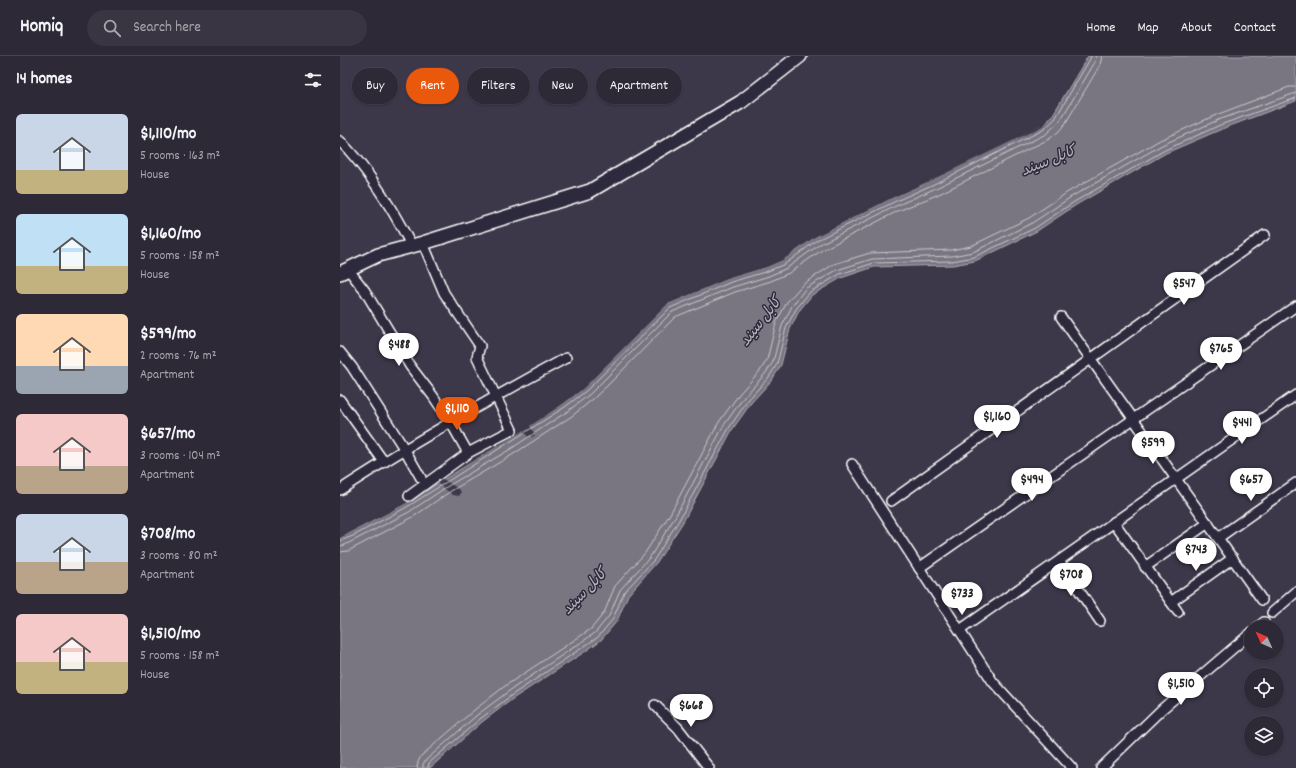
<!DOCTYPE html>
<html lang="en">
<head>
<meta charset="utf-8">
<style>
  body { margin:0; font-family:Dekko,"Playpen Sans Arabic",sans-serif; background:#393542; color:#f1f3f6; height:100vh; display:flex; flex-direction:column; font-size:15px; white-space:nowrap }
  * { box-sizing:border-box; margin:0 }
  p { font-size:13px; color:#a7a6ad }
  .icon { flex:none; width:22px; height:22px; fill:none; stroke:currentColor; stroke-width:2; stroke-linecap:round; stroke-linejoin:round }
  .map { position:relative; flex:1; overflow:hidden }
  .sheet { display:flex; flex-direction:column; background:#2d2937; width:340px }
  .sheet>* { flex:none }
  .hud { position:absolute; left:12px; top:12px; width:380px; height:36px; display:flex; gap:8px }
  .needle { width:26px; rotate:315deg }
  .controls { position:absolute; left:904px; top:564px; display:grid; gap:8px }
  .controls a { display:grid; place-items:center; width:40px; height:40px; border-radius:50%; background:#2d2937; box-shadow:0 1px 3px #0004,0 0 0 1px #484552; font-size:20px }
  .price { position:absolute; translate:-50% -34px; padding:0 9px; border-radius:14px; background:#fff; color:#222; font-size:13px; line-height:26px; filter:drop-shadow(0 1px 2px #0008) }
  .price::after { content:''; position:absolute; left:50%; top:24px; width:12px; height:9px; margin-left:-6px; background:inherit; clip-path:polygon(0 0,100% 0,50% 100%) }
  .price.selected { background:#ea580c; color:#fff }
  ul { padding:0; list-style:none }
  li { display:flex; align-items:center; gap:12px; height:100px; padding:0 16px }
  li span { display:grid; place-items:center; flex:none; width:112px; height:80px; border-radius:6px; color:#555 }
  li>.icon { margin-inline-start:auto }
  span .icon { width:48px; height:48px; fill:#fffc; stroke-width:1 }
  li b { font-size:17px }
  h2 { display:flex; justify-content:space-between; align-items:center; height:48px; padding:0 16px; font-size:17px }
  .chip { padding:0 14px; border-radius:18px; background:#2d2937; box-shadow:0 1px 3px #0004,0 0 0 1px #484552; font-size:14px; line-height:36px }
  .chip.selected { background:#ea580c; color:#fff }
  header { display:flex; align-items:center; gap:24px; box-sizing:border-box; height:56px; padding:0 20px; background:#2d2937; border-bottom:1px solid #484552 }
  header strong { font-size:19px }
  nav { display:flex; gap:22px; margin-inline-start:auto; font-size:14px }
  .search { width:280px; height:36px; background:#393542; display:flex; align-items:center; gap:10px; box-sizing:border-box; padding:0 14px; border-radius:22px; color:#a7a6ad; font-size:15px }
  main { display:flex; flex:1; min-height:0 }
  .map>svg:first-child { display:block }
  .water { fill:#797682; stroke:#afadb4 }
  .pier { fill:#3c3749 }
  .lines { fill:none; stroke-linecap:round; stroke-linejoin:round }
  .shore { stroke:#c9c8cd; stroke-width:1 }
  .street-casing { stroke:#fff; stroke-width:12 }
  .secondary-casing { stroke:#fff; stroke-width:16 }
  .street { stroke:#2f2a3d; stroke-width:9 }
  .secondary { stroke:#2f2a3d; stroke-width:13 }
  .labels { text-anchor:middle; stroke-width:3; stroke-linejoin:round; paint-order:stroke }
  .water-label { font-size:15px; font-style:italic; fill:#b5b4ba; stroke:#2f2a3d }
</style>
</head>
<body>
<header>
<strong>Homiq</strong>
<div class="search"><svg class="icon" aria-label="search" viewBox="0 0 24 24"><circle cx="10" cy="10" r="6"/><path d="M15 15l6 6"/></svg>Search here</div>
<nav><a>Home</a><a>Map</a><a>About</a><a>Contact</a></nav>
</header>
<main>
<section class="sheet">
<h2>14 homes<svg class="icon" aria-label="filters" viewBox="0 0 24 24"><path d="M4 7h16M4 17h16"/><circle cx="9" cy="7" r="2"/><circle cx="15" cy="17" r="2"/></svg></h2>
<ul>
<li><span style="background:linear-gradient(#c9d6e8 70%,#c2b280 0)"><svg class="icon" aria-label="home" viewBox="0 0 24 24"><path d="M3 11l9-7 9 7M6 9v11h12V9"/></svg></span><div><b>$1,110/mo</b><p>5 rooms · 163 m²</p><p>House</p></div></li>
<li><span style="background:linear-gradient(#bfe0f5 65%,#c2b280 0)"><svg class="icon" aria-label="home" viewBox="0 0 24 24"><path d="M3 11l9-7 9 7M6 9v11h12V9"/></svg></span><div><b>$1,160/mo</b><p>5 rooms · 158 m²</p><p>House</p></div></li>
<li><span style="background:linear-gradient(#ffd9b3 65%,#9aa5b1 0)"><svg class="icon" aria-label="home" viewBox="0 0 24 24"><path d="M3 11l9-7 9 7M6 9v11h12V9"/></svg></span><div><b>$599/mo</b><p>2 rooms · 76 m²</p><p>Apartment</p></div></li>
<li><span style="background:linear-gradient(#f6c9c9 65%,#b9a48a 0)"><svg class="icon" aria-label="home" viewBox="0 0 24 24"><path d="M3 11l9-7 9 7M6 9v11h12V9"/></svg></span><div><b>$657/mo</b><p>3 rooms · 104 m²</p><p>Apartment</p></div></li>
<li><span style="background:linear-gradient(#c9d6e8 60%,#b9a48a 0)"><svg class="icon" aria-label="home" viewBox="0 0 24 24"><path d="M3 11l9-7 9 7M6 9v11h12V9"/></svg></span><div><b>$708/mo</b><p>3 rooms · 80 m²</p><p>Apartment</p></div></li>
<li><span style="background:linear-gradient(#f6c9c9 60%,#c2b280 0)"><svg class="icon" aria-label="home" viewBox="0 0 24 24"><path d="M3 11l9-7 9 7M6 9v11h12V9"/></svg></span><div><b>$1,510/mo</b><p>5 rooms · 158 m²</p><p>House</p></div></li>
</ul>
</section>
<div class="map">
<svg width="956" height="712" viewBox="0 0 956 712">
  <rect width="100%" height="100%" fill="#3c3749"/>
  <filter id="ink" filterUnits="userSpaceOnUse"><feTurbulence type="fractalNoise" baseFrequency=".025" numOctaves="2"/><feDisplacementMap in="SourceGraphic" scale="8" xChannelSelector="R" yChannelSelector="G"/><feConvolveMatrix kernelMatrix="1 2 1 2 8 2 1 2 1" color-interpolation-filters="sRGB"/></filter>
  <g filter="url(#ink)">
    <path class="water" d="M748,0H956V45L882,73L826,97L736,149L697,175L635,205L613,209L534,211L501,222L472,239L459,255L450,273L441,309L432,324L411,347L392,374L343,466L317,506L288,539L277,565L261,584L243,597L174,642L142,666L90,712H0V482L65,448L223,348L244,332L328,248L390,222L427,211L443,204L475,181L552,142L592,124L707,66L712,60Z"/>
    <path class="pier" d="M708,62L707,66L701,71L592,124L552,142L475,181L443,204L427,211L390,222L328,248L244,332L223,348L190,370L195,379L192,381L187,380L184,374L103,423L120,434L121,437L119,440L113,439L97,427L65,448L0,482V480L64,446L83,435L102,421L163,384L222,346L242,330L323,249L327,246L389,220L426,209L442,202L474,179L551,140L591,122L700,69Z"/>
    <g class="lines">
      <g class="shore">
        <path d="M0,485L13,480L67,451L225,351L246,335L330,252L391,226L428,215L445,208L477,184L554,146L594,128L703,74L715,63L750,3L751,0"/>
        <path d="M0,490L5,489L69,456L108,430L169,394L228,355L250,338L332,256L393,231L429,220L447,212L480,188L556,150L596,132L706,78L720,65L755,6L756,0"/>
        <path d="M0,496L8,495L73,461L111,435L172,399L232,360L253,343L268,329L335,261L395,236L431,225L449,217L482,194L558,155L599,138L709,83L718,76L725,68L760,9L762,0"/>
        <path d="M77,712L78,706L81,700L133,655L165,630L251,573L264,557L275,530L305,497L330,458L379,366L400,337L420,315L427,304L436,267L447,246L463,228L494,208L530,197L611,194L631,190L689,162L728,136L820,84L876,59L949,31H956"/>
        <path d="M83,712V708L86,704L137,659L169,635L255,577L269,560L280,534L310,501L335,461L384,369L404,341L425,318L433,306L442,270L452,250L466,232L497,214L532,203L612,200L633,196L692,167L731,141L822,89L878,64L956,37"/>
        <path d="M88,712L89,707L140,663L172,639L258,581L273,563L284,536L314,504L339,464L389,372L408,344L429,321L437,308L446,272L456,253L470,236L500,218L534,207L612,205L634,201L695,172L734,146L825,94L880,69L956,42"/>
      </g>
      <defs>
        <g id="street">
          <path d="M0,85C30,115 52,152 71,189"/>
          <path d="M8,213L25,235L70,310L93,340L111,367L128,397"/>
          <path d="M721,261L922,544"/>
          <path d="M0,296L12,311L65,394L81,422"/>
          <path d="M0,344L44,406"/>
          <path d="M512,408L653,626L732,712"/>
          <path d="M0,434C73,386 150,343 226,302"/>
          <path d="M69,440L128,397L172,374L137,301L140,290L104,237L83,187"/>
          <path d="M551,445L925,179"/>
          <path d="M774,466L838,556"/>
          <path d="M878,482L956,427"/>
          <path d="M719,505L760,565"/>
          <path d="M805,511L868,467"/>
          <path d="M579,512L956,250"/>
          <path d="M831,546L893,502"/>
          <path d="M932,557L956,536"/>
          <path d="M918,571L924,566"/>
          <path d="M620,574L956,339"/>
          <path d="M315,649L338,672L369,712"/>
          <path d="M761,712L822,653L911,577"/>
        </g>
        <path id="secondary" d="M0,217L38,199L83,187L250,135L401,46L460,0"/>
      </defs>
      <use href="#street" class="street-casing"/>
      <use href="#secondary" class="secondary-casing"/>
      <use href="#street" class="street"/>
      <use href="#secondary" class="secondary"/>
    </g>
  </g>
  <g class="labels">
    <g class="water-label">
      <text transform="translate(708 104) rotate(-22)" y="5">کابل سيند</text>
      <text transform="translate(420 265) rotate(-52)" y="5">کابل سيند</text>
      <text transform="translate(244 535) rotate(-46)" y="5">کابل سيند</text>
    </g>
  </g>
</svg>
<div class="controls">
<a><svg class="needle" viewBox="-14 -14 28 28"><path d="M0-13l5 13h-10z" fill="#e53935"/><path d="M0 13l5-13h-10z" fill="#a7a6ad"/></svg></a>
<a><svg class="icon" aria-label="locate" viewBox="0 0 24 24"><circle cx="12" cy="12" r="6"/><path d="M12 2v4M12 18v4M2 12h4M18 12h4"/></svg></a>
<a><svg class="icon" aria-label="layers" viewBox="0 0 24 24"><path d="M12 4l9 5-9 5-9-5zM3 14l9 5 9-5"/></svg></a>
</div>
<b class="price" style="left:844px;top:250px">$547</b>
<b class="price" style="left:59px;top:311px">$488</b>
<b class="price" style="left:881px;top:315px">$765</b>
<b class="price selected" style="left:117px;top:375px">$1,110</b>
<b class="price" style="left:657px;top:383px">$1,160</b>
<b class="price" style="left:902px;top:389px">$441</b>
<b class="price" style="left:813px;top:409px">$599</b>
<b class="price" style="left:692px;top:446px">$494</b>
<b class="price" style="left:911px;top:446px">$657</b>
<b class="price" style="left:856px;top:516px">$743</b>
<b class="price" style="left:731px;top:541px">$708</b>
<b class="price" style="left:622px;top:560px">$733</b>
<b class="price" style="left:841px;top:650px">$1,510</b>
<b class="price" style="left:351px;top:672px">$668</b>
<div class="hud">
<a class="chip">Buy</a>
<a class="chip selected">Rent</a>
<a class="chip">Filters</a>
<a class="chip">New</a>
<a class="chip">Apartment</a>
</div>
</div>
</main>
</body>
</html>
